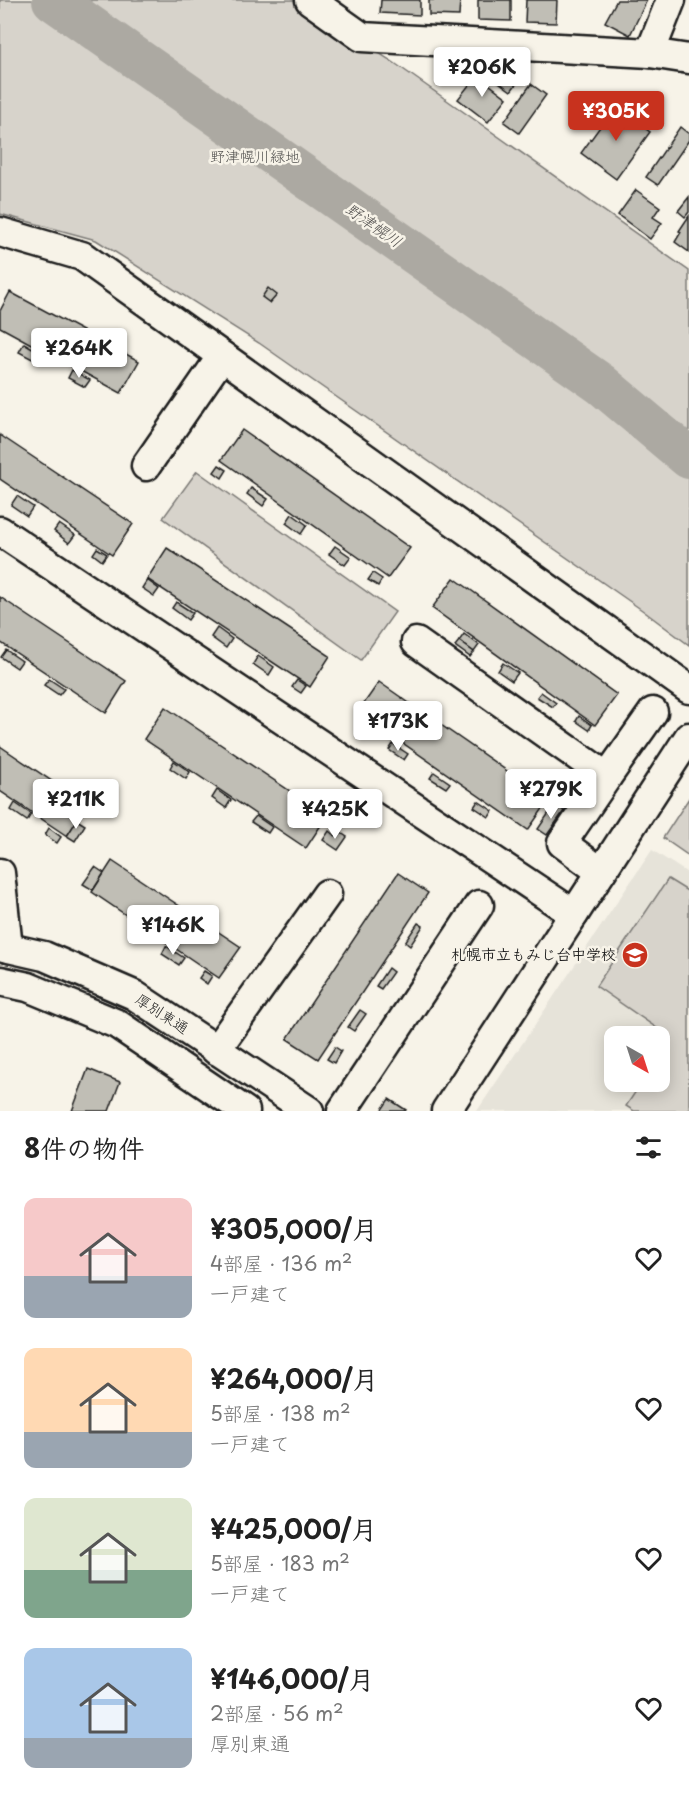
<!DOCTYPE html>
<html lang="ja">
<head>
<meta charset="utf-8">
<style>
  body { margin:0; font-family:"Playpen Sans","Klee One",sans-serif; background:#f6f6f6; color:#222; height:100vh; display:flex; flex-direction:column; font-size:22px; white-space:nowrap }
  * { box-sizing:border-box; margin:0 }
  p { font-size:20px; color:#767676 }
  .icon { flex:none; width:33px; height:33px; fill:none; stroke:currentColor; stroke-width:2; stroke-linecap:round; stroke-linejoin:round }
  .map { position:relative; height:1111px; overflow:hidden }
  .drawer { display:flex; flex-direction:column; background:#fff; flex:1 }
  .drawer>* { flex:none }
  .needle { width:39px; rotate:141deg }
  .buttons { position:absolute; left:604px; top:1026px; display:grid; gap:12px }
  .buttons a { display:grid; place-items:center; width:66px; height:66px; border-radius:12px; background:#fff; box-shadow:0 3px 15px #0003; font-size:30px }
  .price { position:absolute; translate:-50% -51px; padding:0 14px; border-radius:6px; background:#fff; color:#222; font-size:20px; line-height:39px; filter:drop-shadow(0 2px 3px #0008) }
  .price::after { content:''; position:absolute; left:50%; top:36px; width:18px; height:14px; margin-left:-9px; background:inherit; clip-path:polygon(0 0,100% 0,50% 100%) }
  .price.current { background:#c8321e; color:#fff }
  ul { padding:0; list-style:none }
  li { display:flex; align-items:center; gap:18px; height:150px; padding:0 24px }
  li span { display:grid; place-items:center; flex:none; width:168px; height:120px; border-radius:12px; color:#555 }
  li>.icon { margin-inline-start:auto }
  span .icon { width:72px; height:72px; fill:#fffc; stroke-width:1 }
  li b { font-size:26px }
  h2 { display:flex; justify-content:space-between; align-items:center; height:72px; padding:0 24px; font-size:26px }
  .map>svg:first-child { display:block }
  .built { fill:#e6e3d9; fill-rule:evenodd }
  .green { fill:#d7d3cb; stroke:#7a7874; stroke-width:1.5 }
  .lines { fill:none; stroke-linecap:round; stroke-linejoin:round }
  .river { stroke:#aca9a2; stroke-width:42 }
  .building { fill:#c0beb5; stroke:#1c1c1c; stroke-width:1.5 }
  .minor-casing { stroke:#1c1c1c; stroke-width:33 }
  .minor { stroke:#f7f3e8; stroke-width:28 }
  .labels { text-anchor:middle; stroke-width:5; stroke-linejoin:round; paint-order:stroke }
  .park-label { font-size:15px; fill:#545351; stroke:#f7f3e8 }
  .poi-label { font-size:15px; font-weight:bold; fill:#1c1c1c; stroke:#f7f3e8; text-anchor:end }
  .street-label { font-size:15px; fill:#1c1c1c; stroke:#f7f3e8 }
  .water-label { font-size:16px; font-style:italic; fill:#565452; stroke:#f7f3e8 }
</style>
</head>
<body>
<div class="map">
<svg width="689" height="1111" viewBox="0 0 689 1111">
  <rect width="100%" height="100%" fill="#f7f3e8"/>
  <filter id="ink" filterUnits="userSpaceOnUse"><feTurbulence type="fractalNoise" baseFrequency=".0167" numOctaves="2"/><feDisplacementMap in="SourceGraphic" scale="12" xChannelSelector="R" yChannelSelector="G"/><feConvolveMatrix kernelMatrix="1 2 1 2 8 2 1 2 1" color-interpolation-filters="sRGB"/></filter>
  <g filter="url(#ink)">
    <path class="built" d="M652,850L689,874V1111H477ZM615,1036H660V1082H615Z"/>
    <g class="green">
      <path d="M0,0H296L393,62L689,271V645L642,610L259,343L96,240L0,214Z"/>
      <path d="M197,471L395,612L361,660L163,518Z"/>
      <path d="M689,798V856L663,838Z"/>
      <path d="M668,879L689,892V1111H634L626,1106L642,1082H660V1055L671,1038L596,986Z"/>
    </g>
    <g class="lines">
      <path class="river" d="M53,0L601,384L689,458"/>
    </g>
    <g class="building">
      <path d="M381,0H420V15L380,13Z"/>
      <path d="M429,0H460L459,16L429,15Z"/>
      <path d="M478,0H511V21L478,20Z"/>
      <path d="M526,0H557L556,23L525,22Z"/>
      <path d="M617,0H647L630,35L605,22Z"/>
      <path d="M501,73L517,83L511,91L496,80Z"/>
      <path d="M477,75L507,98L488,122L458,99Z"/>
      <path d="M531,84L546,95L519,133L504,122Z"/>
      <path d="M615,106L650,132L616,179L581,153Z"/>
      <path d="M680,127L689,134V140L658,185L646,177Z"/>
      <path d="M636,190L660,207L653,217L662,223L650,239L618,215Z"/>
      <path d="M689,197V212L685,217L678,211Z"/>
      <path d="M689,216V252L675,242L681,232L679,231Z"/>
      <path d="M268,288L277,295L270,303L262,297Z"/>
      <path d="M10,292L139,361L121,393L0,327V311Z"/>
      <path d="M24,343L43,354L38,362L19,352Z"/>
      <path d="M72,370L90,380L85,387L68,378Z"/>
      <path d="M242,430L410,548L388,578L221,460Z"/>
      <path d="M0,435L133,524L112,555L0,479Z"/>
      <path d="M219,465L227,470L222,478L214,472Z"/>
      <path d="M251,488L268,499L263,506L247,494Z"/>
      <path d="M17,496L33,507L27,516L11,505Z"/>
      <path d="M292,514L307,525L301,534L286,523Z"/>
      <path d="M59,524L75,535L69,543L54,531Z"/>
      <path d="M335,546L351,557L345,565L329,554Z"/>
      <path d="M97,548L107,554L102,561L93,554Z"/>
      <path d="M167,548L330,656L310,687L147,579Z"/>
      <path d="M373,573L382,579L378,586L368,580Z"/>
      <path d="M454,578L617,695L595,725L432,608Z"/>
      <path d="M147,580L159,589L154,596L142,588Z"/>
      <path d="M0,597L126,681L106,713L0,642Z"/>
      <path d="M176,602L193,613L188,620L172,608Z"/>
      <path d="M217,628L232,639L226,648L211,637Z"/>
      <path d="M464,634L479,645L474,652L459,641Z"/>
      <path d="M459,641L474,652L470,657L455,646Z"/>
      <path d="M6,650L22,661L17,668L1,657Z"/>
      <path d="M258,656L274,667L269,675L253,664Z"/>
      <path d="M503,663L518,673L512,681L498,671Z"/>
      <path d="M49,679L64,689L59,695L44,685Z"/>
      <path d="M297,680L306,686L301,693L292,687Z"/>
      <path d="M379,682L549,800L528,830L358,712Z"/>
      <path d="M541,692L556,703L553,707L537,697Z"/>
      <path d="M165,707L327,816L306,848L144,739Z"/>
      <path d="M579,716L592,725L589,730L576,721Z"/>
      <path d="M393,744L408,754L404,760L389,750Z"/>
      <path d="M0,746L87,805L67,836L0,791Z"/>
      <path d="M174,761L190,772L186,779L170,768Z"/>
      <path d="M434,772L450,783L446,788L430,778Z"/>
      <path d="M217,790L231,800L226,808L212,798Z"/>
      <path d="M478,801L493,811L489,817L474,807Z"/>
      <path d="M15,803L31,814L27,821L11,810Z"/>
      <path d="M555,804L564,811L547,835L538,829Z"/>
      <path d="M256,816L272,827L268,833L251,822Z"/>
      <path d="M77,820L85,825L75,841L67,836Z"/>
      <path d="M49,828L61,837L57,843L45,835Z"/>
      <path d="M329,831L335,836L338,831L347,837L338,850L323,840Z"/>
      <path d="M112,861L241,947L219,978L92,892Z"/>
      <path d="M95,867L104,873L93,890L83,884Z"/>
      <path d="M398,873L428,893L318,1059L287,1039Z"/>
      <path d="M418,923L423,926L410,946L405,942Z"/>
      <path d="M166,946L184,958L179,965L162,954Z"/>
      <path d="M388,968L393,972L381,989L376,986Z"/>
      <path d="M204,971L212,976L207,984L199,978Z"/>
      <path d="M360,1010L366,1014L354,1031L348,1027Z"/>
      <path d="M335,1047L341,1051L334,1063L327,1059Z"/>
      <path d="M88,1069L120,1082L109,1111H72Z"/>
      <path d="M389,1099L406,1110L405,1111H381Z"/>
    </g>
    <g class="lines">
      <defs>
        <g id="minor">
          <path d="M310,0L362,37L650,53L689,59"/>
          <path d="M650,53L671,0"/>
          <path d="M0,232L82,256L689,689"/>
          <path d="M146,466L222,356"/>
          <path d="M0,531L574,914"/>
          <path d="M416,642L607,777L562,843L601,872"/>
          <path d="M607,777L653,712"/>
          <path d="M0,873L8,948"/>
          <path d="M0,946L44,956L134,995L309,1111"/>
          <path d="M0,981L28,987L117,1024L245,1111"/>
          <path d="M216,1050L327,894"/>
          <path d="M342,1111L479,905"/>
          <path d="M446,1111L689,737"/>
        </g>
      </defs>
      <use href="#minor" class="minor-casing"/>
      <use href="#minor" class="minor"/>
    </g>
  </g>
  <defs>
    <symbol id="school-disc" viewBox="-11 -11 22 22"><circle r="9.5" fill="#c8321e" stroke="#f7f3e8"/><path d="M0-5L7-2L0 1L-7-2ZM-4 1L0 2.5L4 1V4Q0 6-4 4Z" fill="#fff"/></symbol>
  </defs>
  <g fill-rule="evenodd">
    <use href="#school-disc" x="620" y="940" width="30" height="30"/>
  </g>
  <g class="labels">
    <g class="park-label">
      <text x="255" y="162">野津幌川緑地</text>
    </g>
    <g class="poi-label">
      <text x="616" y="960">札幌市立もみじ台中学校</text>
    </g>
    <g class="street-label">
      <text transform="translate(162 1014) rotate(33)" y="5">厚別東通</text>
    </g>
    <g class="water-label">
      <text transform="translate(374 225) rotate(35)" y="6">野津幌川</text>
    </g>
  </g>
</svg>
<div class="buttons">
<a><svg class="needle" viewBox="-14 -14 28 28"><path d="M0-13l5 13h-10z" fill="#e53935"/><path d="M0 13l5-13h-10z" fill="#767676"/></svg></a>
</div>
<b class="price" style="left:482px;top:98px">¥206K</b>
<b class="price current" style="left:616px;top:142px">¥305K</b>
<b class="price" style="left:79px;top:379px">¥264K</b>
<b class="price" style="left:398px;top:752px">¥173K</b>
<b class="price" style="left:551px;top:820px">¥279K</b>
<b class="price" style="left:76px;top:830px">¥211K</b>
<b class="price" style="left:335px;top:840px">¥425K</b>
<b class="price" style="left:173px;top:956px">¥146K</b>
</div>
<section class="drawer">
<h2>8件の物件<svg class="icon" aria-label="filters" viewBox="0 0 24 24"><path d="M4 7h16M4 17h16"/><circle cx="9" cy="7" r="2"/><circle cx="15" cy="17" r="2"/></svg></h2>
<ul>
<li><span style="background:linear-gradient(#f6c9c9 65%,#9aa5b1 0)"><svg class="icon" aria-label="home" viewBox="0 0 24 24"><path d="M3 11l9-7 9 7M6 9v11h12V9"/></svg></span><div><b>¥305,000/月</b><p>4部屋 · 136 m²</p><p>一戸建て</p></div><svg class="icon" aria-label="heart" viewBox="0 0 24 24"><path d="M12 20l-8-8c-3-5 5-10 8-4 3-6 11-1 8 4z"/></svg></li>
<li><span style="background:linear-gradient(#ffd9b3 70%,#9aa5b1 0)"><svg class="icon" aria-label="home" viewBox="0 0 24 24"><path d="M3 11l9-7 9 7M6 9v11h12V9"/></svg></span><div><b>¥264,000/月</b><p>5部屋 · 138 m²</p><p>一戸建て</p></div><svg class="icon" aria-label="heart" viewBox="0 0 24 24"><path d="M12 20l-8-8c-3-5 5-10 8-4 3-6 11-1 8 4z"/></svg></li>
<li><span style="background:linear-gradient(#dfe7d0 60%,#7fa58c 0)"><svg class="icon" aria-label="home" viewBox="0 0 24 24"><path d="M3 11l9-7 9 7M6 9v11h12V9"/></svg></span><div><b>¥425,000/月</b><p>5部屋 · 183 m²</p><p>一戸建て</p></div><svg class="icon" aria-label="heart" viewBox="0 0 24 24"><path d="M12 20l-8-8c-3-5 5-10 8-4 3-6 11-1 8 4z"/></svg></li>
<li><span style="background:linear-gradient(#a9c7e8 75%,#9aa5b1 0)"><svg class="icon" aria-label="home" viewBox="0 0 24 24"><path d="M3 11l9-7 9 7M6 9v11h12V9"/></svg></span><div><b>¥146,000/月</b><p>2部屋 · 56 m²</p><p>厚別東通</p></div><svg class="icon" aria-label="heart" viewBox="0 0 24 24"><path d="M12 20l-8-8c-3-5 5-10 8-4 3-6 11-1 8 4z"/></svg></li>
</ul>
</section>
</body>
</html>
